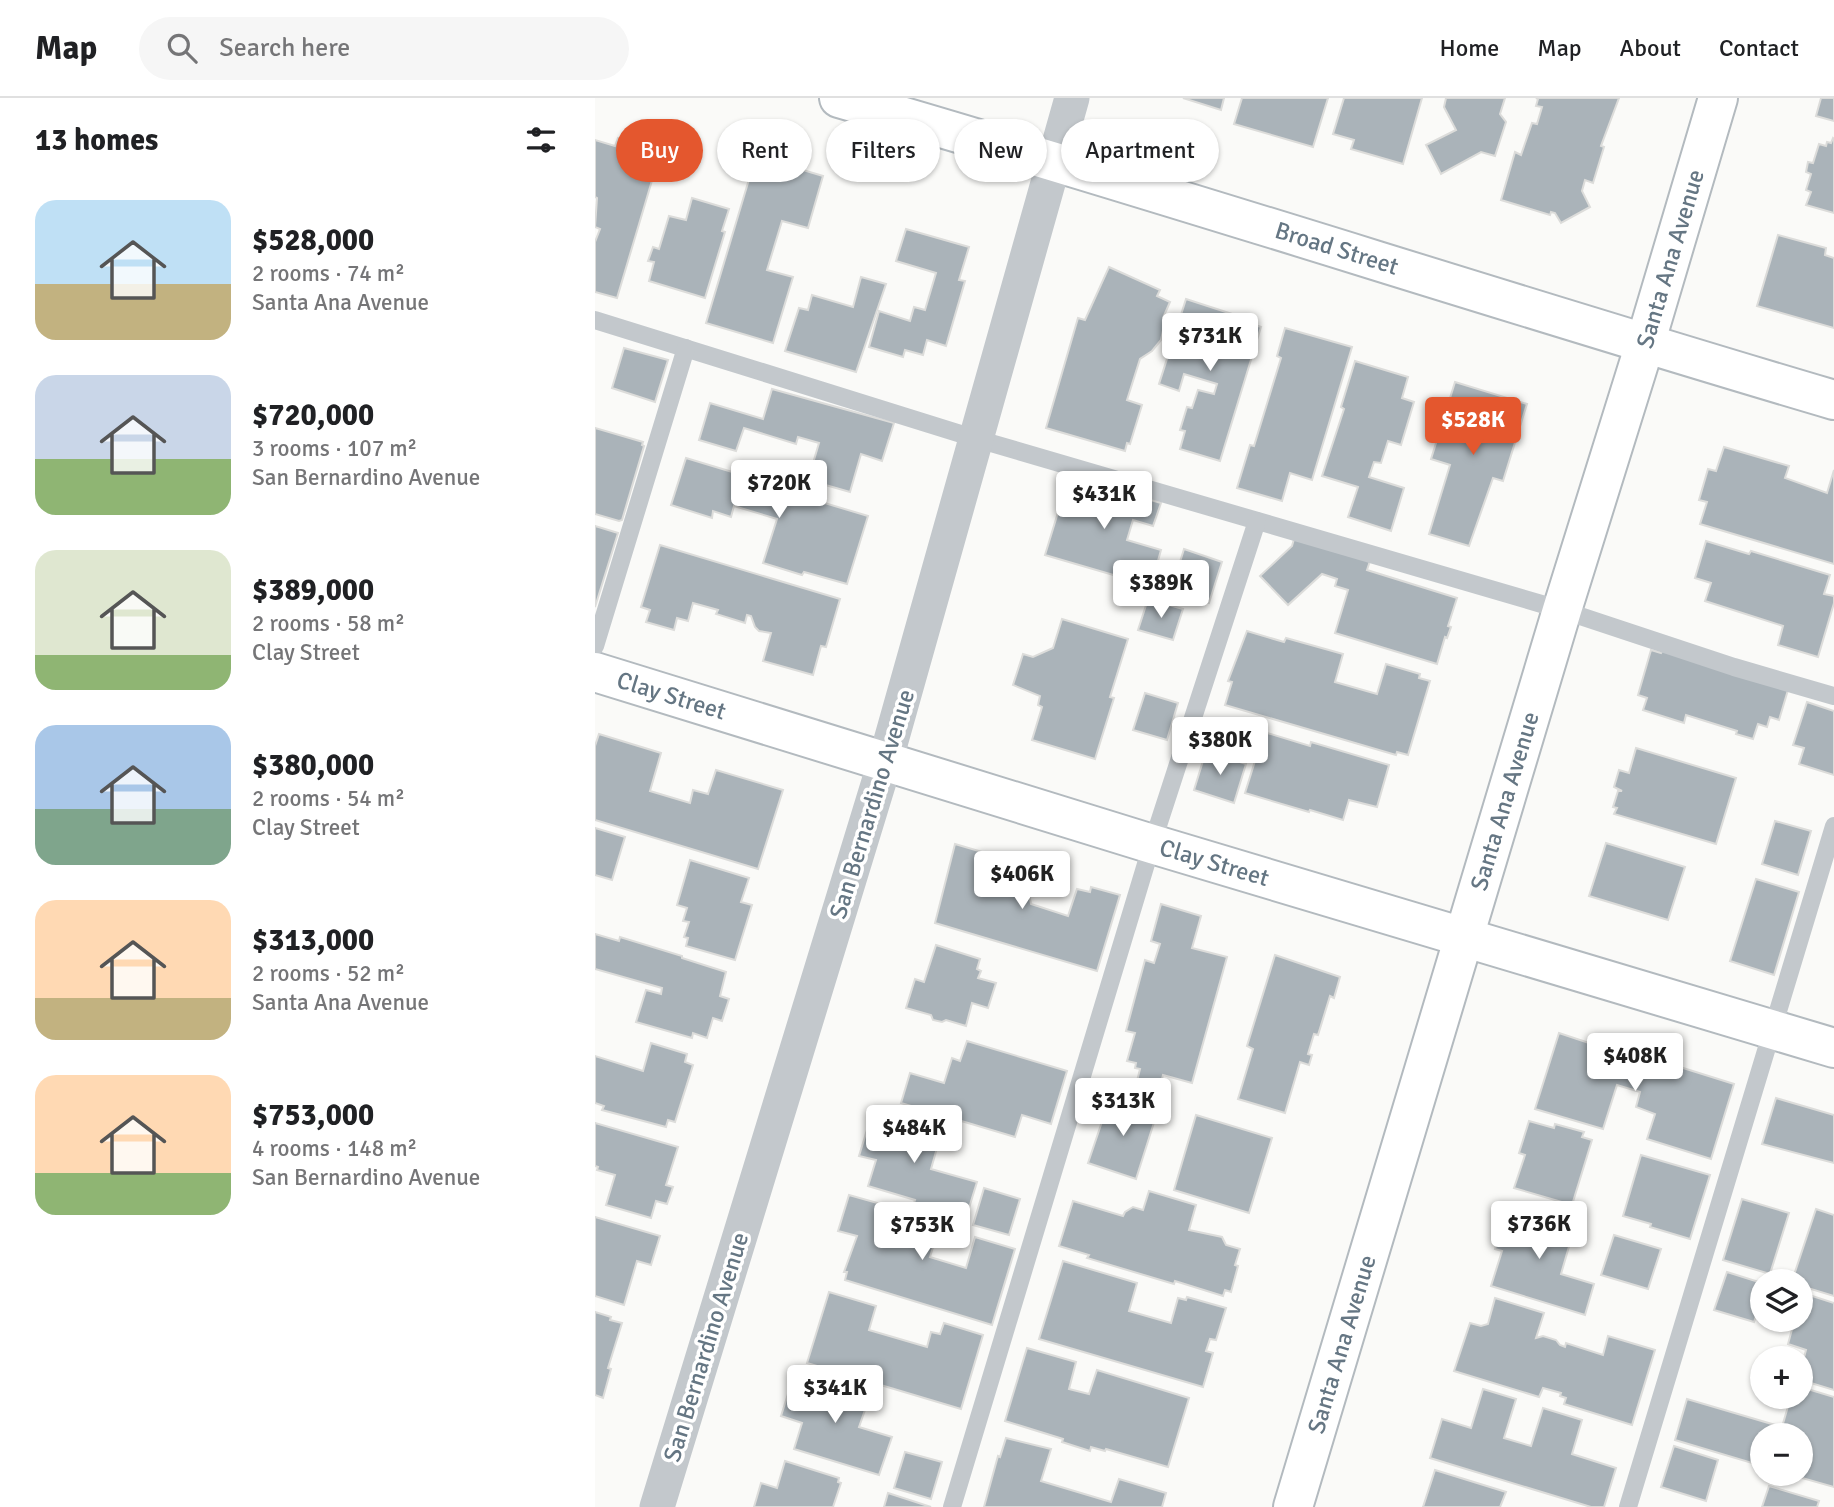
<!DOCTYPE html>
<html lang="en">
<head>
<meta charset="utf-8">
<style>
  body { margin:0; font-family:Signika,sans-serif; background:#f6f6f6; color:#202124; height:100vh; display:flex; flex-direction:column; font-size:26px; white-space:nowrap }
  * { box-sizing:border-box; margin:0 }
  p { font-size:23px; color:#757577 }
  .icon { flex:none; width:38px; height:38px; fill:none; stroke:currentColor; stroke-width:2; stroke-linecap:round; stroke-linejoin:round }
  .map { position:relative; flex:1; overflow:hidden }
  .side { display:flex; flex-direction:column; background:#fff; width:595px }
  .side>* { flex:none }
  .guide { position:absolute; left:21px; top:21px; width:665px; height:63px; display:flex; gap:14px }
  .controls { position:absolute; left:1155px; top:1171px; display:grid; gap:14px }
  .controls a { display:grid; place-items:center; width:63px; height:63px; border-radius:50%; background:#fff; box-shadow:0 2px 5px #0004; font-size:35px }
  .price { position:absolute; translate:-50% -60px; padding:0 16px; border-radius:7px; background:#fff; color:#222; font-size:23px; line-height:46px; filter:drop-shadow(0 2px 4px #0008) }
  .price::after { content:''; position:absolute; left:50%; top:42px; width:21px; height:16px; margin-left:-10px; background:inherit; clip-path:polygon(0 0,100% 0,50% 100%) }
  .price.on { background:#e4572e; color:#fff }
  ul { padding:0; list-style:none }
  li { display:flex; align-items:center; gap:21px; height:175px; padding:0 35px }
  li span { display:grid; place-items:center; flex:none; width:196px; height:140px; border-radius:21px; color:#555 }
  li>.icon { margin-inline-start:auto }
  span .icon { width:84px; height:84px; fill:#fffc; stroke-width:1 }
  li b { font-size:30px }
  h2 { display:flex; justify-content:space-between; align-items:center; height:84px; padding:0 35px; font-size:30px }
  .tag { padding:0 24px; border-radius:32px; background:#fff; box-shadow:0 2px 5px #0004; font-size:24px; line-height:63px }
  .tag.on { background:#e4572e; color:#fff }
  header { display:flex; align-items:center; gap:42px; box-sizing:border-box; height:98px; padding:0 35px; background:#fff; border-bottom:2px solid #e0e0e0 }
  header strong { font-size:33px }
  nav { display:flex; gap:38px; margin-inline-start:auto; font-size:24px }
  .search { width:490px; height:63px; background:#f6f6f6; display:flex; align-items:center; gap:18px; box-sizing:border-box; padding:0 24px; border-radius:38px; color:#757577; font-size:26px }
  main { display:flex; flex:1; min-height:0 }
  .map>svg:first-child { display:block }
  .building { fill:#aab3b9; stroke:#dcdcda; stroke-width:2 }
  .lines { fill:none; stroke-linecap:round; stroke-linejoin:round }
  .secondary-casing { stroke:#b3babf; stroke-width:42 }
  .lane { stroke:#c3c8cc; stroke-width:18 }
  .street { stroke:#c3c8cc; stroke-width:35 }
  .secondary { stroke:#fff; stroke-width:38 }
  .labels { text-anchor:middle; stroke-width:7; stroke-linejoin:round; paint-order:stroke }
  .street-label { font-size:24px; fill:#657683; stroke:#fff }
</style>
</head>
<body>
<header>
<strong>Map</strong>
<div class="search"><svg class="icon" aria-label="search" viewBox="0 0 24 24"><circle cx="10" cy="10" r="6"/><path d="M15 15l6 6"/></svg>Search here</div>
<nav><a>Home</a><a>Map</a><a>About</a><a>Contact</a></nav>
</header>
<main>
<section class="side">
<h2>13 homes<svg class="icon" aria-label="filters" viewBox="0 0 24 24"><path d="M4 7h16M4 17h16"/><circle cx="9" cy="7" r="2"/><circle cx="15" cy="17" r="2"/></svg></h2>
<ul>
<li><span style="background:linear-gradient(#bfe0f5 60%,#c2b280 0)"><svg class="icon" aria-label="home" viewBox="0 0 24 24"><path d="M3 11l9-7 9 7M6 9v11h12V9"/></svg></span><div><b>$528,000</b><p>2 rooms · 74 m²</p><p>Santa Ana Avenue</p></div></li>
<li><span style="background:linear-gradient(#c9d6e8 60%,#8fb573 0)"><svg class="icon" aria-label="home" viewBox="0 0 24 24"><path d="M3 11l9-7 9 7M6 9v11h12V9"/></svg></span><div><b>$720,000</b><p>3 rooms · 107 m²</p><p>San Bernardino Avenue</p></div></li>
<li><span style="background:linear-gradient(#dfe7d0 75%,#8fb573 0)"><svg class="icon" aria-label="home" viewBox="0 0 24 24"><path d="M3 11l9-7 9 7M6 9v11h12V9"/></svg></span><div><b>$389,000</b><p>2 rooms · 58 m²</p><p>Clay Street</p></div></li>
<li><span style="background:linear-gradient(#a9c7e8 60%,#7fa58c 0)"><svg class="icon" aria-label="home" viewBox="0 0 24 24"><path d="M3 11l9-7 9 7M6 9v11h12V9"/></svg></span><div><b>$380,000</b><p>2 rooms · 54 m²</p><p>Clay Street</p></div></li>
<li><span style="background:linear-gradient(#ffd9b3 70%,#c2b280 0)"><svg class="icon" aria-label="home" viewBox="0 0 24 24"><path d="M3 11l9-7 9 7M6 9v11h12V9"/></svg></span><div><b>$313,000</b><p>2 rooms · 52 m²</p><p>Santa Ana Avenue</p></div></li>
<li><span style="background:linear-gradient(#ffd9b3 70%,#8fb573 0)"><svg class="icon" aria-label="home" viewBox="0 0 24 24"><path d="M3 11l9-7 9 7M6 9v11h12V9"/></svg></span><div><b>$753,000</b><p>4 rooms · 148 m²</p><p>San Bernardino Avenue</p></div></li>
</ul>
</section>
<div class="map">
<svg width="1239" height="1409" viewBox="0 0 1239 1409">
  <rect width="100%" height="100%" fill="#fafaf8"/>
  <g class="building">
    <path d="M588,0H629L626,12Z"/>
    <path d="M647,0H733L718,49L639,26Z"/>
    <path d="M749,0H827L808,66L756,51L759,42L738,36Z"/>
    <path d="M851,0H910L905,16L911,24L900,58L886,54L846,76L831,47L861,32L849,9Z"/>
    <path d="M941,0H1024L1006,48L1009,49L998,85L990,82L987,93L995,109L966,125L960,115L956,114L955,117L906,102L920,54L926,57L937,25L942,26L947,9L941,8L943,1Z"/>
    <path d="M1226,0H1239V23L1221,18Z"/>
    <path d="M23,40L39,44L41,40L67,49L22,200L0,194V144L5,131L0,129L2,100L0,99V42L20,48Z"/>
    <path d="M1238,40L1239,41V115L1211,107L1216,94L1211,92L1216,76L1211,74L1213,64L1218,65L1224,46L1231,48L1232,44L1236,45Z"/>
    <path d="M161,58L228,78L213,130L187,123L172,172L198,179L178,245L111,225Z"/>
    <path d="M97,100L134,111L127,133L130,134L110,200L54,183L59,164L53,163L58,149L64,151L74,118L91,122Z"/>
    <path d="M311,131L374,149L364,182L370,183L351,248L332,242L328,257L310,252L308,259L274,249L284,213L315,223L319,209L330,212L341,175L301,163Z"/>
    <path d="M1183,137L1231,150L1230,157L1239,160V230L1162,208Z"/>
    <path d="M514,169L565,192L562,198L575,204L568,220L569,228L566,242L557,253L545,261L532,302L547,307L535,346L532,345L530,353L451,330L483,220L490,222Z"/>
    <path d="M266,179L291,186L261,274L190,253L204,210L213,212L217,197L258,209Z"/>
    <path d="M591,201L637,216L636,219L666,229L625,363L585,351L590,333L585,332L592,309L597,310L603,292L619,296L622,286L589,276L584,293L564,286Z"/>
    <path d="M690,230L757,249L717,382L695,375L687,403L642,390L655,347L659,348L686,260L682,258Z"/>
    <path d="M29,250L73,262L60,304L17,290Z"/>
    <path d="M760,263L813,279L807,300L819,304L806,347L793,343L786,365L779,364L774,379L809,390L796,433L753,419L763,389L727,378L749,311L746,309Z"/>
    <path d="M860,284L932,306L908,383L898,380L874,448L834,436L855,367L836,361Z"/>
    <path d="M177,291L299,325L287,363L266,356L255,394L213,382L224,345L203,339L201,346L149,330L141,353L104,342L115,305L168,321Z"/>
    <path d="M0,330L48,344L47,347L49,348L27,422L24,423L0,416Z"/>
    <path d="M1129,349L1194,368L1190,380L1232,395L1239,372V466L1105,426L1112,404L1104,402L1113,371L1121,373Z"/>
    <path d="M91,360L167,383L166,386L273,418L252,486L209,474L207,477L168,465L182,421L139,408L136,419L118,413L117,420L76,407Z"/>
    <path d="M474,378L566,405L558,428L538,422L532,442L566,452L556,488L450,457L468,398L465,397L469,381L473,382Z"/>
    <path d="M0,428L23,435L0,509Z"/>
    <path d="M699,441L775,463L772,472L862,500L853,528L856,529L852,540L850,539L842,566L740,535L753,492L740,488L742,481L727,476L693,507L665,478L697,448Z"/>
    <path d="M1111,443L1154,456L1156,453L1235,477L1229,496L1239,498V505L1223,559L1183,547L1188,528L1110,503L1116,485L1100,480Z"/>
    <path d="M65,447L245,501L231,549L226,548L218,577L168,563L176,535L164,533L160,529L156,518L152,517L150,525L121,516L123,512L98,505L93,523L82,520L79,532L51,524L55,512L46,509Z"/>
    <path d="M589,451L627,464L614,505L576,493Z"/>
    <path d="M553,501L588,511L578,542L543,532Z"/>
    <path d="M467,521L533,541L515,599L519,600L500,661L437,642L447,609L443,607L445,598L418,587L428,556L438,559L458,550Z"/>
    <path d="M652,533L689,544L691,540L748,556L740,584L782,596L791,566L825,576L824,580L835,583L813,657L802,654L801,657L630,607L637,584L633,583Z"/>
    <path d="M1068,551L1193,592L1184,622L1175,619L1172,629L1163,626L1158,641L1141,636L1142,633L1091,617L1089,625L1048,612L1052,600L1043,597L1056,552L1066,555Z"/>
    <path d="M550,595L583,605L572,642L538,632Z"/>
    <path d="M1212,604L1239,613V677L1204,666L1209,650L1198,647Z"/>
    <path d="M669,634L715,648L716,644L794,667L782,709L754,702L748,722L715,712L714,714L650,695Z"/>
    <path d="M4,636L66,655L55,693L95,705L98,692L113,696L121,672L188,692L163,771L0,722V648Z"/>
    <path d="M1041,650L1141,680L1121,746L1019,716L1022,710L1018,709L1023,693H1027L1019,689L1024,672L1034,675Z"/>
    <path d="M611,653L651,666L639,705L599,692Z"/>
    <path d="M1180,723L1216,733L1203,777L1167,766Z"/>
    <path d="M0,730L30,739L17,782L0,777Z"/>
    <path d="M1011,745L1090,769L1073,822L994,798Z"/>
    <path d="M360,746L428,766L420,791L424,790L434,794L436,806L473,818L482,791L495,794L496,789L525,797L502,873L340,825Z"/>
    <path d="M95,762L154,780L146,804L157,807L140,862L91,848L93,840L89,839L94,824L88,823L92,810L82,807Z"/>
    <path d="M1161,781L1204,794L1179,877L1135,863Z"/>
    <path d="M566,806L606,818L597,850L632,859L597,985L568,977L565,989L542,983L545,971L540,970L541,965L532,963L540,935L531,933L550,862L559,865L565,846L556,843Z"/>
    <path d="M0,836L24,843L25,839L87,858V860L131,874L125,898L134,901L127,923L118,920L112,940L98,935L97,940L41,924L51,892L66,896L67,890L0,871Z"/>
    <path d="M341,847L385,861L382,871L386,873L383,880L401,885L393,910L377,905L371,928L351,922L347,924L338,922L336,917L311,910L320,881L329,884Z"/>
    <path d="M680,857L745,879L739,900L735,898L723,937L719,936L713,956L717,957L714,967L705,964L690,1015L643,1001L658,951L652,948Z"/>
    <path d="M964,935L1000,947L1002,943L1139,986L1116,1061L1052,1041L1060,1016L1041,1009L1045,994L1022,987L1008,1031L940,1011Z"/>
    <path d="M372,943L472,973L456,1026L427,1017L420,1039L306,1005L315,975L349,985L357,960L365,963Z"/>
    <path d="M56,945L92,956L90,964L98,967L80,1024L73,1022L71,1029L7,1012L9,1008L0,1005V958L48,973Z"/>
    <path d="M515,1000L562,1015L541,1081L493,1065Z"/>
    <path d="M1181,1000L1239,1017V1065L1167,1046Z"/>
    <path d="M279,1009L348,1029L336,1071L382,1084L370,1123L318,1108L320,1102L273,1088L281,1062L264,1058Z"/>
    <path d="M601,1017L677,1040L654,1115L579,1092Z"/>
    <path d="M934,1023L959,1030L960,1026L989,1034L987,1039L997,1042L977,1107L919,1090L930,1057L924,1055Z"/>
    <path d="M0,1025L83,1049L71,1087L78,1089L72,1106L61,1103L56,1120L11,1107L20,1077L2,1072L3,1069L0,1068Z"/>
    <path d="M1046,1057L1115,1077L1095,1141L1055,1129L1056,1126L1028,1118Z"/>
    <path d="M389,1090L425,1101L414,1137L378,1127Z"/>
    <path d="M554,1093L601,1107L594,1132L627,1139L631,1147L645,1151L640,1167L643,1168L636,1194L630,1192L628,1198L580,1183L579,1186L492,1160L494,1157L464,1148L478,1103L528,1118L530,1114L538,1109L548,1112Z"/>
    <path d="M254,1097L286,1106V1109L334,1121L333,1124L345,1127L335,1159L371,1170L380,1139L420,1151L397,1227L250,1182L252,1174H249L262,1138L243,1133Z"/>
    <path d="M1147,1101L1194,1115L1175,1176L1128,1162Z"/>
    <path d="M914,1108L980,1128L966,1176L999,1186L990,1217L896,1188L907,1153L900,1151Z"/>
    <path d="M1221,1111L1239,1117V1198L1206,1188V1183H1197Z"/>
    <path d="M0,1119L65,1138L56,1167L42,1163L29,1207L0,1198Z"/>
    <path d="M1019,1137L1066,1151L1053,1191L1006,1177Z"/>
    <path d="M468,1163L542,1185L534,1213L576,1225L583,1200L591,1202L592,1199L631,1210L621,1242L615,1241L611,1253L618,1255L608,1289L444,1241Z"/>
    <path d="M1132,1174L1167,1185V1201L1159,1224L1119,1212Z"/>
    <path d="M234,1194L281,1208L274,1232L332,1249L336,1234L345,1236L349,1225L388,1237L366,1311L212,1265Z"/>
    <path d="M1208,1195L1239,1205V1292L1206,1282V1271L1211,1252L1193,1246L1199,1224L1191,1222H1206V1199H1208Z"/>
    <path d="M900,1200L949,1215L941,1240L948,1238L961,1242L965,1247L970,1249L971,1245L1008,1257L1013,1238L1060,1252L1037,1327L969,1306L971,1300L965,1298L966,1295L948,1290L944,1299L859,1273L875,1225L886,1228L893,1226Z"/>
    <path d="M0,1214L16,1219L15,1222L27,1225L13,1270L16,1271L8,1300L0,1297Z"/>
    <path d="M432,1250L481,1264L474,1291L494,1296L502,1272L594,1300L573,1369L511,1351L510,1353L496,1349L495,1353L467,1344L468,1341L410,1323Z"/>
    <path d="M199,1277L275,1300L278,1308L270,1312L264,1329L297,1339L284,1377L199,1351L207,1325L186,1318Z"/>
    <path d="M1206,1289L1239,1299V1389L1193,1376H1206V1337H1167V1368L1080,1342L1092,1301L1187,1329L1196,1298H1206Z"/>
    <path d="M888,1291L921,1301L909,1340L936,1348L948,1310L987,1322L977,1356L1021,1370L1009,1409H996L835,1360L847,1321L876,1330Z"/>
    <path d="M411,1340L456,1351L446,1383L516,1404L524,1381L571,1395L567,1409H389L403,1358L405,1359Z"/>
    <path d="M1079,1348L1123,1362L1111,1403L1066,1389Z"/>
    <path d="M310,1354L347,1364L336,1401L299,1390Z"/>
    <path d="M190,1363L244,1380L243,1384L246,1385L238,1409H159L166,1385L182,1390Z"/>
    <path d="M840,1372L911,1394L905,1409H828Z"/>
    <path d="M1174,1388L1224,1403L1222,1409H1167Z"/>
    <path d="M293,1395L336,1409H289Z"/>
  </g>
  <g class="lines">
    <defs>
      <g id="secondary">
        <path id="s1" d="M244,0C577,96 906,204 1239,302"/>
        <path id="s2" d="M0,574L557,746L1239,950"/>
        <path id="s3" d="M698,1409L967,512L1050,246L1123,0"/>
      </g>
    </defs>
    <use href="#secondary" class="secondary-casing"/>
    <g class="lane">
      <path d="M0,222L382,341L967,512L1139,569L1239,598"/>
      <path d="M0,548L91,250"/>
      <path d="M357,1409L557,746L662,423"/>
      <path d="M1033,1409L1239,728"/>
    </g>
    <path class="street" d="M62,1409L290,664L477,0"/>
    <use href="#secondary" class="secondary"/>
  </g>
  <g class="labels">
    <g class="street-label">
      <text dy="8" stroke="none"><textPath href="#s1" startOffset="520">Broad Street</textPath></text>
      <text dy="8" stroke="none"><textPath href="#s3" startOffset="1304">Santa Ana Avenue</textPath></text>
      <text dy="8" stroke="none"><textPath href="#s2" startOffset="80">Clay Street</textPath></text>
      <text dy="8" stroke="none"><textPath href="#s3" startOffset="737">Santa Ana Avenue</textPath></text>
      <text transform="translate(277 706) rotate(-73)" y="8">San Bernardino Avenue</text>
      <text dy="8" stroke="none"><textPath href="#s2" startOffset="648">Clay Street</textPath></text>
      <text dy="8" stroke="none"><textPath href="#s3" startOffset="170">Santa Ana Avenue</textPath></text>
      <text transform="translate(111 1249) rotate(-73)" y="8">San Bernardino Avenue</text>
    </g>
  </g>
</svg>
<div class="controls">
<a><svg class="icon" aria-label="layers" viewBox="0 0 24 24"><path d="M12 4l9 5-9 5-9-5zM3 14l9 5 9-5"/></svg></a>
<a>+</a>
<a>−</a>
</div>
<b class="price" style="left:615px;top:275px">$731K</b>
<b class="price on" style="left:878px;top:359px">$528K</b>
<b class="price" style="left:184px;top:422px">$720K</b>
<b class="price" style="left:509px;top:433px">$431K</b>
<b class="price" style="left:566px;top:522px">$389K</b>
<b class="price" style="left:625px;top:679px">$380K</b>
<b class="price" style="left:427px;top:813px">$406K</b>
<b class="price" style="left:1040px;top:995px">$408K</b>
<b class="price" style="left:528px;top:1040px">$313K</b>
<b class="price" style="left:319px;top:1067px">$484K</b>
<b class="price" style="left:944px;top:1163px">$736K</b>
<b class="price" style="left:327px;top:1164px">$753K</b>
<b class="price" style="left:240px;top:1327px">$341K</b>
<div class="guide">
<a class="tag on">Buy</a>
<a class="tag">Rent</a>
<a class="tag">Filters</a>
<a class="tag">New</a>
<a class="tag">Apartment</a>
</div>
</div>
</main>
</body>
</html>
